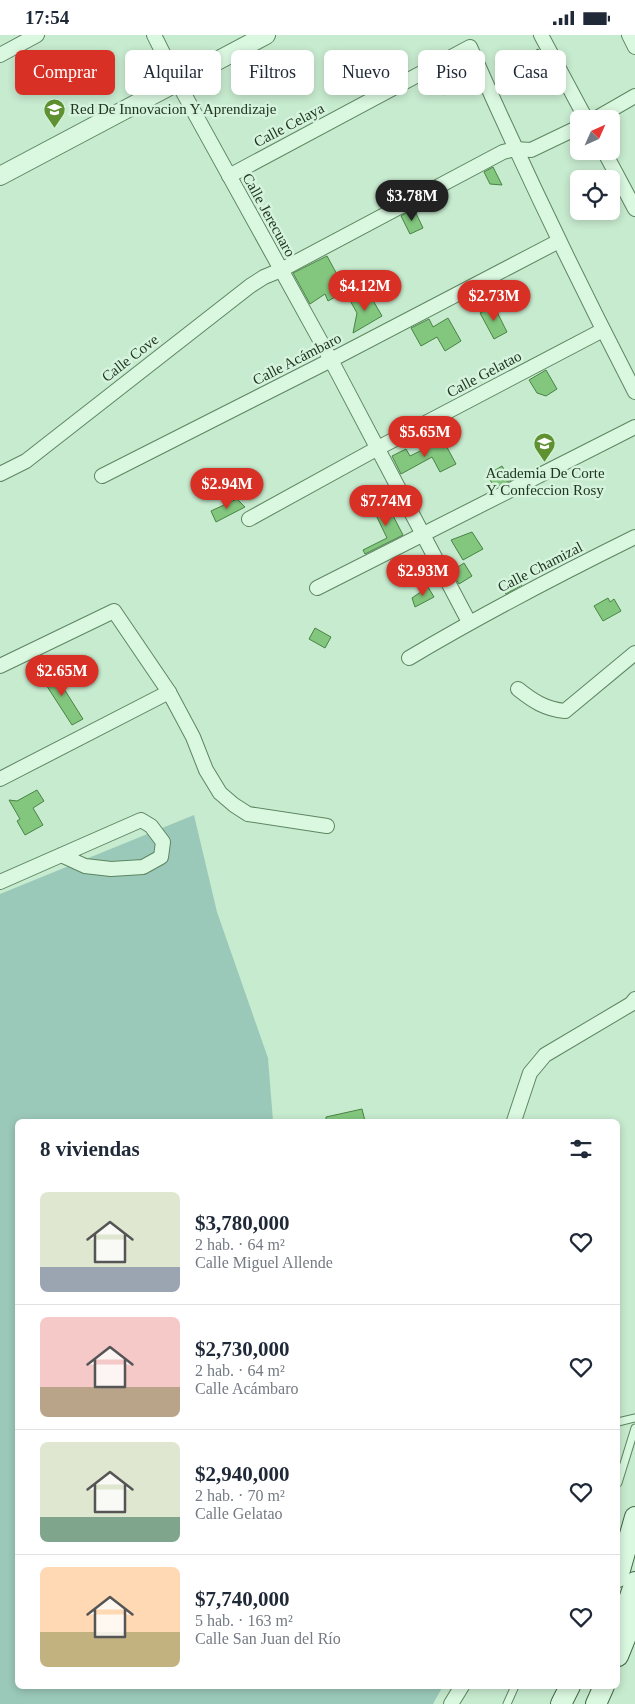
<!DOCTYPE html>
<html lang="es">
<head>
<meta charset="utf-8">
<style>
  body { margin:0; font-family:Georgia,serif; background:#f2f2f3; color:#1f2937; height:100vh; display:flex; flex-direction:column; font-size:19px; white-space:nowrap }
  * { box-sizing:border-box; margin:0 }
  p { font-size:16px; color:#747a83 }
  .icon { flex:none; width:28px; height:28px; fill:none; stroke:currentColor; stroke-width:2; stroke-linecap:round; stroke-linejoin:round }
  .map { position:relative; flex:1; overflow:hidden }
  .side { position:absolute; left:15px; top:1084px; width:605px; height:570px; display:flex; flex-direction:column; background:#fff; border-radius:8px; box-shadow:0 2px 8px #0003 }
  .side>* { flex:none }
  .guide { position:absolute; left:15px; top:15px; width:605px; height:45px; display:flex; gap:10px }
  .needle { width:32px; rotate:45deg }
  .fabs { position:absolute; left:570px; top:75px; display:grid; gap:10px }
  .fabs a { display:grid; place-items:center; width:50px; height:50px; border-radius:8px; background:#fff; box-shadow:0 2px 8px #0003; font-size:25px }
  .price { position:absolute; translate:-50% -42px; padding:0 11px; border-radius:18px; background:#d93025; color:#fff; font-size:16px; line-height:32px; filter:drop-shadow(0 1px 2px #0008) }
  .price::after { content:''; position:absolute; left:50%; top:30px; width:15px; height:11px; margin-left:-8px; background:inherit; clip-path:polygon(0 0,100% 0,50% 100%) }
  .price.active { background:#222; color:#fff }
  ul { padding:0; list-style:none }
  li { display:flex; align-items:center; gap:15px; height:125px; padding:0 25px }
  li+li { border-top:1px solid #e0e1e3 }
  li span { display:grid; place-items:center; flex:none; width:140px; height:100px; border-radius:8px; color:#555 }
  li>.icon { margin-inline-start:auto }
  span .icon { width:60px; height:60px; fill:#fffc; stroke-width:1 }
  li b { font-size:21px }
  h2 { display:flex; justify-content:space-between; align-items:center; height:60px; padding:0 25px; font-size:21px }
  .tag { padding:0 18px; border-radius:8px; background:#fff; box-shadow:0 2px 8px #0003; font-size:18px; line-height:45px }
  .tag.active { background:#d93025; color:#fff }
  .status { display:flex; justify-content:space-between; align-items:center; height:35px; padding:0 25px; background:#fff; direction:ltr }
  .status svg { height:14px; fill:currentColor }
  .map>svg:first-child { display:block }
  .green { fill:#9bc9b9 }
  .building { fill:#83c77f; stroke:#498345 }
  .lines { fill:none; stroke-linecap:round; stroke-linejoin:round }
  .service-casing { stroke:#5d8660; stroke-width:9 }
  .minor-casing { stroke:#5d8660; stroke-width:16 }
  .tertiary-casing { stroke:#5d8660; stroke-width:20 }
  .secondary-casing { stroke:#406842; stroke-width:22 }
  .service { stroke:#daf7e0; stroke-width:7 }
  .minor { stroke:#daf7e0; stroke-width:14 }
  .tertiary { stroke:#daf7e0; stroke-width:18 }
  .secondary { stroke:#daf7e0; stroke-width:20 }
  .labels { text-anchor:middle; stroke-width:5; stroke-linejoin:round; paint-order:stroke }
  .poi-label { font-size:15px; fill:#203720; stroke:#d6f3dd; text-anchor:start }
  .street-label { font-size:15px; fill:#203720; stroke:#d6f3dd }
</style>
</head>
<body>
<div class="status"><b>17:54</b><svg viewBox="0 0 49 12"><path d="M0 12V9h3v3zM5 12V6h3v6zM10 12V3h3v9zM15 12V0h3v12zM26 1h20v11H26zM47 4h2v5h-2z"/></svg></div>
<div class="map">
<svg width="635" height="1669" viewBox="0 0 635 1669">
  <rect width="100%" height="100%" fill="#c7ebcf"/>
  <path class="green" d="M194,780L217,877L268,1023L273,1086H18V1651H443L433,1669H0V859Z"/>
  <g class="building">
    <path d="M538,14L546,28L528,39L519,25Z"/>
    <path d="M375,18L388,39L373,49L360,27Z"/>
    <path d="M453,35L459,46L451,50L454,54L444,60L436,45Z"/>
    <path d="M493,132L502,150L490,149L484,137Z"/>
    <path d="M414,174L423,193L410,199L401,181Z"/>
    <path d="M327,221L346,256L328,266L325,259L310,269L293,238Z"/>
    <path d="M348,262H371L382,281L353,298L357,278Z"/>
    <path d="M494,271L507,297L494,304L480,278Z"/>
    <path d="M448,283L461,306L445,316L437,302L421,311L411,293L429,284L433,292Z"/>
    <path d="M546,335L557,354L546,361L537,358L529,345Z"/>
    <path d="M443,405L456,429L440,437L432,422L401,439L392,421L406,414L410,421Z"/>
    <path d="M502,431L511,445L495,453L487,440Z"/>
    <path d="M237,464L245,472L216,487L211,476Z"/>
    <path d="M387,469L403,500L365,519L363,515L387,503L374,476Z"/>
    <path d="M472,497L483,514L463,525L451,505Z"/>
    <path d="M464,528L472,541L459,549L452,536Z"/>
    <path d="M520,547L522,550L506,559L504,555Z"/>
    <path d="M428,552L434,562L415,572L412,563Z"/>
    <path d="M608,563L610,567L614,564L621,576L603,586L594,571Z"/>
    <path d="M315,593L331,602L325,613L309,604Z"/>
    <path d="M54,634L61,645L59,646L83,684L72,690L41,642Z"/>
    <path d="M37,755L44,766L33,773L43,790L25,800L17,786L20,784L9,765L17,766Z"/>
    <path d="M362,1074L365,1086H326V1082Z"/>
  </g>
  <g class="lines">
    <defs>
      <g id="service">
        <path d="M618,1387L635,1383"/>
        <path d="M618,1448L635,1393"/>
        <path d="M507,1669L515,1651"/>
      </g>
      <g id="minor">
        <path d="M154,0L178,48L331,325L469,587"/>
        <path d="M541,0L586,84"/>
        <path d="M629,0L635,12"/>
        <path d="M0,20L37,0"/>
        <path d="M595,84L635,61"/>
        <path d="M604,116L635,174"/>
        <path d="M229,141L470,12C521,128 576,243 635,357"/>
        <path d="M0,439L26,426L250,251L264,242L281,235L503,117L515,114L531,115L579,92"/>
        <path d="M102,441L331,325L559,206"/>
        <path d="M249,484L378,413L603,295"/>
        <path d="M317,553L635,392"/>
        <path d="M409,623C483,579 558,540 635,502"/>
        <path d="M0,631L114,576L169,657L193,702L206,735L220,758L234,770L248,779L327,791"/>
        <path d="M518,654C533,666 545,674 565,676L635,618"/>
        <path d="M0,744L169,657"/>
        <path d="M0,847L141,785L151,791L163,807L161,822L143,832L111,834L85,831L61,820"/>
        <path d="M514,1086L530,1038L545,1020L631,969L635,964"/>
        <path d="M451,1669L462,1651"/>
      </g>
      <path id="tertiary" d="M0,141L266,0"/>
      <g id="secondary">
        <path d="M618,1542L635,1482"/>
        <path d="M618,1597L635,1547"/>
        <path d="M618,1621L633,1584"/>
        <path d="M561,1669L570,1651"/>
        <path d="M596,1669L604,1651"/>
      </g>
    </defs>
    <use href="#service" class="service-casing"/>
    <use href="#minor" class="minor-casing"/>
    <use href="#tertiary" class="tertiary-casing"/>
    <use href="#secondary" class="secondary-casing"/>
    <use href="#service" class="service"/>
    <use href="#minor" class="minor"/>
    <use href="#tertiary" class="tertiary"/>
    <use href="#secondary" class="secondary"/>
  </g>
  <defs>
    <symbol id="university-pin" viewBox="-11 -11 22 30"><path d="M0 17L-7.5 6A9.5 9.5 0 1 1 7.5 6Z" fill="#5f9131" stroke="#d6f3dd"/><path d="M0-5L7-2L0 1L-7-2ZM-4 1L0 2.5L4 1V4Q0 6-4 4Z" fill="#fff"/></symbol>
  </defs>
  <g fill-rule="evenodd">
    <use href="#university-pin" x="42" y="62" width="25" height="34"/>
    <use href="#university-pin" x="532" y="396" width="25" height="34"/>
  </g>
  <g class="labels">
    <g class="poi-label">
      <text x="70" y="79">Red De Innovacion Y Aprendizaje</text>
      <text x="545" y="443" text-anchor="middle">Academia De Corte<tspan x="545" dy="17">Y Confeccion Rosy</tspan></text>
    </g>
    <g class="street-label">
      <text transform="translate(289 90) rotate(-28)" y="5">Calle Celaya</text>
      <text transform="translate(269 180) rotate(61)" y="5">Calle Jerecuaro</text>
      <text transform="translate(130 323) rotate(-38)" y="5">Calle Cove</text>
      <text transform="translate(297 324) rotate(-27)" y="5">Calle Acámbaro</text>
      <text transform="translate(484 339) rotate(-28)" y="5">Calle Gelatao</text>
      <text transform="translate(540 532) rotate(-27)" y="5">Calle Chamizal</text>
    </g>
  </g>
</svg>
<div class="fabs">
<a><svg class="needle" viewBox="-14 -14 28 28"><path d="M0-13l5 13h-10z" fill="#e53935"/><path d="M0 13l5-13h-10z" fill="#747a83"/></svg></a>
<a><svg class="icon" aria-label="locate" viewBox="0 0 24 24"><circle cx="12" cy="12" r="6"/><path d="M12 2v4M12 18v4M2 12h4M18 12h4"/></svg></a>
</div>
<b class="price active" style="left:412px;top:187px">$3.78M</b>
<b class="price" style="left:365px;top:277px">$4.12M</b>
<b class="price" style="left:494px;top:287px">$2.73M</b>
<b class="price" style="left:425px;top:423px">$5.65M</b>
<b class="price" style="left:227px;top:475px">$2.94M</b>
<b class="price" style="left:386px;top:492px">$7.74M</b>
<b class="price" style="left:423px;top:562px">$2.93M</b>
<b class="price" style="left:62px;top:662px">$2.65M</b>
<div class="guide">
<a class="tag active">Comprar</a>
<a class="tag">Alquilar</a>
<a class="tag">Filtros</a>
<a class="tag">Nuevo</a>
<a class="tag">Piso</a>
<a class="tag">Casa</a>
</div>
<section class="side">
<h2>8 viviendas<svg class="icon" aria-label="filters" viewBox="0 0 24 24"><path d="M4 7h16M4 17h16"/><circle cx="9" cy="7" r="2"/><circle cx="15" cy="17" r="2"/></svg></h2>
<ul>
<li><span style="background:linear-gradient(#dfe7d0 75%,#9aa5b1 0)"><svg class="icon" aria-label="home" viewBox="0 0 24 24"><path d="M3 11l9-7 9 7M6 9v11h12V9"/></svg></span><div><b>$3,780,000</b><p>2 hab. · 64 m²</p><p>Calle Miguel Allende</p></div><svg class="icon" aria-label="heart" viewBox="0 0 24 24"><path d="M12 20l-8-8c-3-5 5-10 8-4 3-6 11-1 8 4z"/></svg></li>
<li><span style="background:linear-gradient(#f6c9c9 70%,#b9a48a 0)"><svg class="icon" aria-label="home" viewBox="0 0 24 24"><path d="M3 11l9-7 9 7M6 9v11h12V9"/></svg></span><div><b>$2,730,000</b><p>2 hab. · 64 m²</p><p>Calle Acámbaro</p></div><svg class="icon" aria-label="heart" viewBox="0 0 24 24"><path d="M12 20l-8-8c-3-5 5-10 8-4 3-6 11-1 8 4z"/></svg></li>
<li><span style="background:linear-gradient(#dfe7d0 75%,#7fa58c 0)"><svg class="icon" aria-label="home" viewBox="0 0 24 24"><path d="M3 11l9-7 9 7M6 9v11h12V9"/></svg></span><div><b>$2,940,000</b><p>2 hab. · 70 m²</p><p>Calle Gelatao</p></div><svg class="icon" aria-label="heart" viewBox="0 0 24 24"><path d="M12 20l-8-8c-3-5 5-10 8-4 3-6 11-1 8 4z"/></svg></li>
<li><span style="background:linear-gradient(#ffd9b3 65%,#c2b280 0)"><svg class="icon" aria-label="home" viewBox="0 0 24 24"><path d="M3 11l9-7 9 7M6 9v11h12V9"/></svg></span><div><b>$7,740,000</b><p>5 hab. · 163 m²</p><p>Calle San Juan del Río</p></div><svg class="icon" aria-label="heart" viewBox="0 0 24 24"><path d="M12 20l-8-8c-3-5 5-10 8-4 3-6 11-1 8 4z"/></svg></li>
</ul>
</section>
</div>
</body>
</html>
